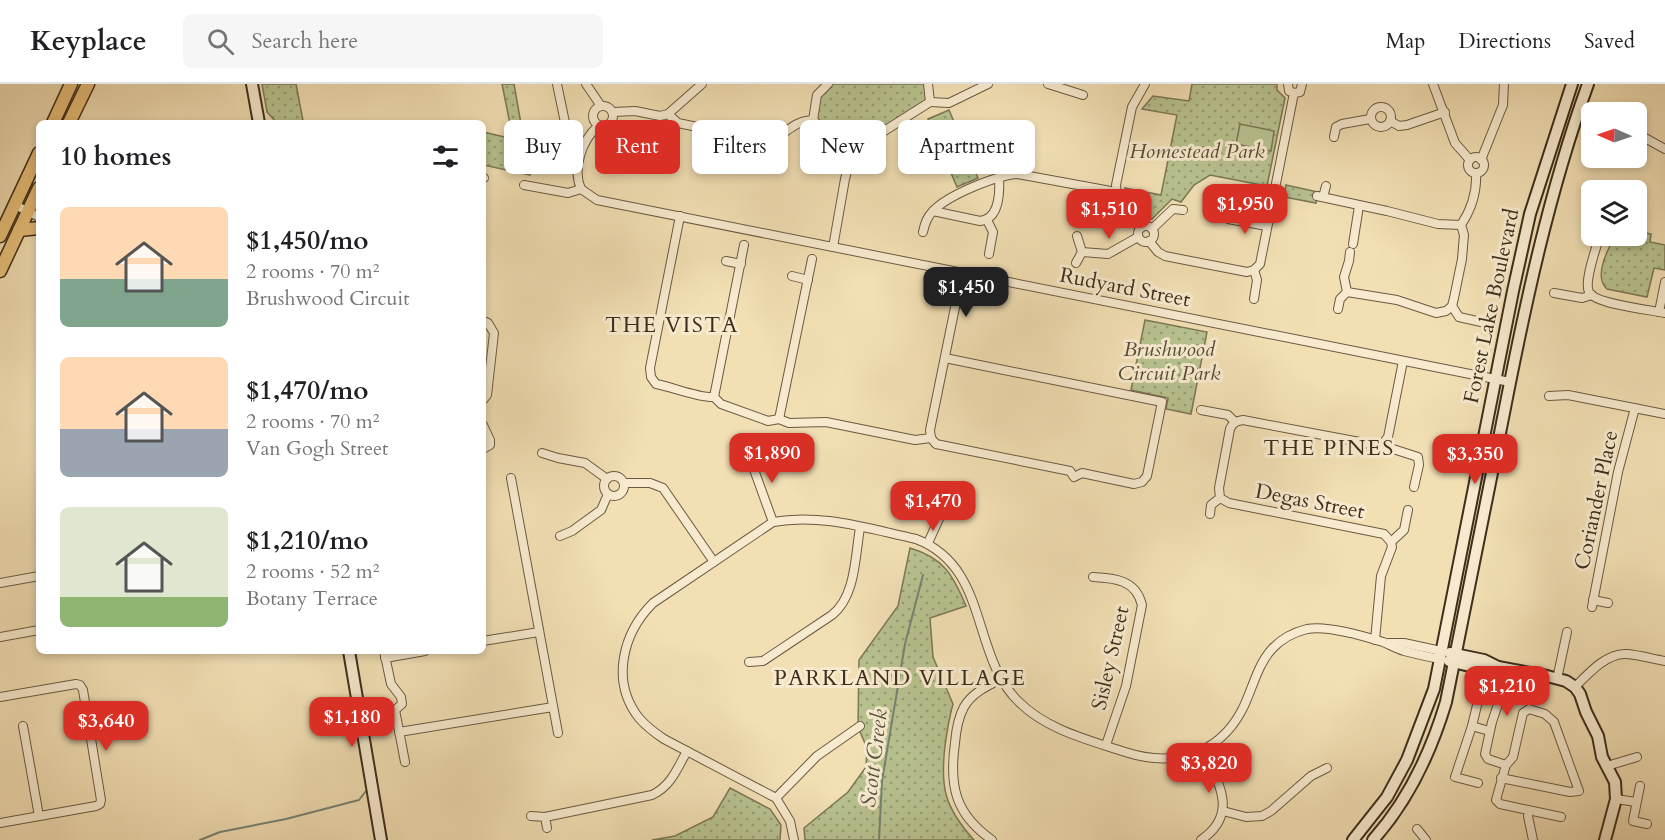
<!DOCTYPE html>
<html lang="en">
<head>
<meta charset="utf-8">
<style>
  body { margin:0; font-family:Cardo,serif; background:#f6f6f6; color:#202124; height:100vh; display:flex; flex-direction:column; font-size:22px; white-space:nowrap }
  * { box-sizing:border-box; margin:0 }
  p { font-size:20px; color:#757577 }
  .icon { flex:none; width:33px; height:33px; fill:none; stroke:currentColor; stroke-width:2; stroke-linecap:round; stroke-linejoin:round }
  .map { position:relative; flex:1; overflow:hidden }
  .details { position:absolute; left:36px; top:36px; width:450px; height:534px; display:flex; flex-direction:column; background:#fff; border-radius:9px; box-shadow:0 3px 9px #0003 }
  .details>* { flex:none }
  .hud { position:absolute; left:504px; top:36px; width:570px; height:54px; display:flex; gap:12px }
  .needle { width:39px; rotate:272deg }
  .controls { position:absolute; left:1581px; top:18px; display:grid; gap:12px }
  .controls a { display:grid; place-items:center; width:66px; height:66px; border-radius:9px; background:#fff; box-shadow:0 3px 9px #0003; font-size:30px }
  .price { position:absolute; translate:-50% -51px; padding:0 14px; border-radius:12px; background:#d93025; color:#fff; font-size:20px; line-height:39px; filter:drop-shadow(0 2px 3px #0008) }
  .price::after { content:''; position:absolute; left:50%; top:36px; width:18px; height:14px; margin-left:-9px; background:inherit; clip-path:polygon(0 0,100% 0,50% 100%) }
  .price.active { background:#222; color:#fff }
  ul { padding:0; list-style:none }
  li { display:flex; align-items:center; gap:18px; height:150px; padding:0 24px }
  li span { display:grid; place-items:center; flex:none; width:168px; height:120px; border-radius:9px; color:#555 }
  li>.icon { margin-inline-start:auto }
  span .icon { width:72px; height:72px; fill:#fffc; stroke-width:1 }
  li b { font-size:26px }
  h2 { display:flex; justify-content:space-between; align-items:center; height:72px; padding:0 24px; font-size:26px }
  .tag { padding:0 21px; border-radius:9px; background:#fff; box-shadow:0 3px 9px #0003; font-size:21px; line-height:54px }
  .tag.active { background:#d93025; color:#fff }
  header { display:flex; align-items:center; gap:36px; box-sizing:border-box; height:84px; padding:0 30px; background:#fff; border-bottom:2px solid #e0e0e0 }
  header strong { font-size:28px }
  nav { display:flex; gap:33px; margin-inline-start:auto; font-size:21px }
  .search { width:420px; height:54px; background:#f6f6f6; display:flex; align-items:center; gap:15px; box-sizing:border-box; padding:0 21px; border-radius:9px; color:#757577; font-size:22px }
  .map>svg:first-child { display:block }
  .green { fill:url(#green-dots); stroke:#7b7855; stroke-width:1.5 }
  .pitch { fill:#b8c28f; stroke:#7b7855; stroke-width:1.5 }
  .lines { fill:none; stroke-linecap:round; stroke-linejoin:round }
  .stream { stroke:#768374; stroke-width:2 }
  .street-casing { stroke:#6b5a41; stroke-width:10 }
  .secondary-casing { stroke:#3e2e1b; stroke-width:14 }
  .primary-casing { stroke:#3e2e1b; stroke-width:15 }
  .street { stroke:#f7eace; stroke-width:8 }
  .secondary { stroke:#f7eace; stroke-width:10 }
  .primary { stroke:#e9c07a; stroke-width:12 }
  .labels { text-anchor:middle; stroke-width:6; stroke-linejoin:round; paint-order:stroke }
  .park-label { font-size:21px; font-style:italic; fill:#564c32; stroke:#f7eace }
  .street-label { font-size:21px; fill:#3e2e1b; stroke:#f7eace }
  .neighbourhood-label { font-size:22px; letter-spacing:1.5px; fill:#3e2e1b; stroke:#f7eace }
  .water-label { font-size:22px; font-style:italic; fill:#555240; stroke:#f7eace }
</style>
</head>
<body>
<header>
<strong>Keyplace</strong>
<div class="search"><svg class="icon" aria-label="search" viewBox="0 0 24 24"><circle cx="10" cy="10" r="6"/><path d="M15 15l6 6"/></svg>Search here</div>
<nav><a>Map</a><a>Directions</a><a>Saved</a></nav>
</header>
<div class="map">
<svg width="1665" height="756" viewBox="0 0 1665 756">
  <defs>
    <pattern id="green-dots" width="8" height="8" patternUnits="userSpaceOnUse" patternTransform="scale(1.5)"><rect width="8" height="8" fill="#b8c28f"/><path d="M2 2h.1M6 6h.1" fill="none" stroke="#979e74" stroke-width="1.8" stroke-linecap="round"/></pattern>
  </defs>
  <rect width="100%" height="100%" fill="#f2dfb4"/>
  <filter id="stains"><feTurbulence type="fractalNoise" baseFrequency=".00333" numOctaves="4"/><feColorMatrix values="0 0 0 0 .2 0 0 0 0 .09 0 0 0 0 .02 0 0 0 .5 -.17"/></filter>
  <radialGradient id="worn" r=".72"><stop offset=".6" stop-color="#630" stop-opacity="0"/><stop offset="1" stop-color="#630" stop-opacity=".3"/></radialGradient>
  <g class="green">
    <path d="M262,0H296L303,37L313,39L276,38L267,28Z"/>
    <path d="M502,0H514L530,91L483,81V48L513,55Z"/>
    <path d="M828,0H928L930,18L855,64L849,62L813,36L815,16Z"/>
    <path d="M1192,0H1277V6L1285,14L1267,102L1210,91L1194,101L1181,118L1172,115L1152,135L1143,134L1126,111L1125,104L1161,111L1177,31L1142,25L1153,12L1189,17Z"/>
    <path d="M949,26L978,94L957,103L928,35Z"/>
    <path d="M1286,101L1318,108L1316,119L1284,113Z"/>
    <path d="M1637,147L1651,150L1650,158L1665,161V186L1654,184L1647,213L1607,205C1593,193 1608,165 1615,152H1636Z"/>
    <path d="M1145,236L1207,248L1191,330L1166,325L1168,314L1131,306Z"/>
    <path d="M910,464C944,474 953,491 966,522L930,534L933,573L953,620C949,634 947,647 945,662C940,704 945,724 974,756H805L804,744L848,708L866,683L867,664L858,643L859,576L898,522Z"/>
    <path d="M730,704L770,725L781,741L780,756H652L675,752L713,733Z"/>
  </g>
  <path class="pitch" d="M1240,40L1274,47L1271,67L1236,60Z"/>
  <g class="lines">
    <g class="stream">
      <path d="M200,756L220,748L286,735L359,716L366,707"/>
      <path d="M879,756L882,697L905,560L923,491"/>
    </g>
    <defs>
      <g id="street">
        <path d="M557,0L567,48L582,64"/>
        <path d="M586,0L601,22"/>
        <path d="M928,0L930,18"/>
        <path d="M1048,0L1083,11"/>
        <path d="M1288,0L1289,7L1294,9"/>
        <path d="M1433,0L1455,59L1470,76"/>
        <path d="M1294,9L1300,8L1302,0"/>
        <path d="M930,18L949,19L988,0"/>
        <circle cx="603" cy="32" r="10"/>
        <circle cx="1381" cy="33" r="10"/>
        <path d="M613,28L635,27L660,32L668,30L702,0"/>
        <path d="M668,30L678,39L765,57C784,55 790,37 813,36L836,56L849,62"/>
        <path d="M813,36L817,11L828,0"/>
        <path d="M1390,37L1399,42L1407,41L1445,28"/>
        <path d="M1636,49L1665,65"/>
        <path d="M1334,53L1336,43L1342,40L1370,35"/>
        <circle cx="856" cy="66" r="8"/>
        <path d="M862,61L930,18"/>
        <circle cx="1476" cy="81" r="8"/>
        <path d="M1481,76L1503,21L1504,0"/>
        <path d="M483,93L484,94"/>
        <path d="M524,101L568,109L581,105L597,116L1510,298"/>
        <path d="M581,105C572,85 582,56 598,42"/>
        <path d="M1317,112L1387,127L1438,140L1461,141"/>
        <path d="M1323,113L1326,102"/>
        <path d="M15,121L39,133"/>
        <path d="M933,127L980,137C999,135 1000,109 999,93"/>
        <path d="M680,132L650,284L651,293L656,300C673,303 698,314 714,313L721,320L768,337L779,335L789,339L826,338L915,356L931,354"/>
        <path d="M1228,135L1267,142"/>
        <path d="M987,136L993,148L989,170"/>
        <circle cx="1146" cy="150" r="8"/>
        <path d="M1141,144C1131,132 1116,117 1116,101L1132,23L1145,0"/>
        <path d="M1152,145L1173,125L1183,126"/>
        <path d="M923,148C925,139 927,133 933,127C948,111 997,91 1018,90L1116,108"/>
        <path d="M1601,152L1598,157C1595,168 1584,198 1589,208C1594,220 1651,226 1665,229"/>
        <path d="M1149,157L1158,168L1165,172L1247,188L1254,186L1260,180L1294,9"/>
        <path d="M1353,160L1359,122"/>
        <path d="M833,163L845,95L851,73"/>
        <path d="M1082,168L1108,170L1138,153"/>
        <path d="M726,177L741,180"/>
        <path d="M1076,179L1082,168L1077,152"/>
        <path d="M792,192L808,196"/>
        <path d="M1347,208L1397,216L1436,229L1446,227L1452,222L1454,214L1462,175L1464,151L1461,141C1471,126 1477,107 1476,89"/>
        <path d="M1554,209L1582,214L1592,211"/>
        <path d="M1254,215L1257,196L1254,186"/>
        <path d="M1452,222L1459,233L1490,240"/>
        <path d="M1338,225L1340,215L1347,208L1344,193L1349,177L1350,168"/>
        <path d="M1659,228L1665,198"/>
        <path d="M483,237L488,239L494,249L487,311L483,316"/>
        <path d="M945,274L1162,318L1147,392L1142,398L1134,400L1082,389L1074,393L1070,387L936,360L931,354L930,346L962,189"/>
        <path d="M1549,312L1568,311L1665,330"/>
        <path d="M714,313L744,161"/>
        <path d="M1201,326L1228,331L1235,338"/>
        <path d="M779,335L812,175"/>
        <path d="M483,341L490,356V361L483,365"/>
        <path d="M1384,359L1393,365L1418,373L1419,381L1414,403"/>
        <path d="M542,369L558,374L585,379L607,395"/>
        <path d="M748,369L773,438"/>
        <circle cx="614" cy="402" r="10"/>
        <path d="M511,394L558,649"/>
        <path d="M624,399H650L663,404L714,478"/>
        <path d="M1210,430L1211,421L1220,414"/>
        <path d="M560,452L572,447L601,426L608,410"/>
        <path d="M1391,458L1404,446L1408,426"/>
        <path d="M928,459L951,408"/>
        <path d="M1093,493C1115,494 1136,496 1142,521L1126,602L1106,661"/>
        <path d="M0,499L39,492"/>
        <path d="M1593,516L1608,519"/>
        <path d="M1592,523L1618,388L1635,324"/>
        <path d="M0,553L39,546"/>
        <path d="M1375,556L1381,492L1392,463L1391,458L1384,450L1229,419L1220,414L1219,404L1230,345C1233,338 1237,337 1243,336L1381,362L1388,353L1403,277"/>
        <path d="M483,557L539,548"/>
        <path d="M1389,559H1404L1441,567"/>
        <path d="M385,574L425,567"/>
        <path d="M749,578L763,577L832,531C856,512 855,472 860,444"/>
        <path d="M1557,595L1567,548"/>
        <path d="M1575,603C1587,591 1607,568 1627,570C1639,571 1653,575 1665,577"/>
        <path d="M0,613L76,600L80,601L83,606L101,716L100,720L96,722L0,739"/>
        <path d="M395,626L405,678"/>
        <path d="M361,633L395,626L402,620L401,613L391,600L384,567"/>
        <path d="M23,642L39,732"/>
        <path d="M1472,642L1489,647"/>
        <path d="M399,648L553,623"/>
        <path d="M1506,681L1488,675L1485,670L1492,638L1510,585"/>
        <path d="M1607,682L1637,673"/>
        <path d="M1501,694L1570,708L1579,707L1554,638L1545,630L1529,625L1523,629L1513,673L1506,681L1496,716L1500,720L1561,733"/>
        <path d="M1478,699L1455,693L1472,642L1479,613"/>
        <path d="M1640,702L1633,737L1647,740"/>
        <path d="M776,714L817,672L860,642"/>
        <path d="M1616,715L1636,718"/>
        <path d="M1223,727L1246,733L1262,732L1271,727L1311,692L1327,684"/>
        <path d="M531,732L545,733L547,744"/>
        <path d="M1528,732L1533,756"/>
        <path d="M545,733L652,711C671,702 677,685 687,667"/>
        <path d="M1417,745L1426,756"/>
        <path d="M794,756L790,737L776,714L664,655C655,649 646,642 639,634C610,597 623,549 653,519L773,438C821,429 869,445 916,455C990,483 970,571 1019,618C1047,646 1089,656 1125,668C1172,683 1218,672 1242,626C1252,607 1257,581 1272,565C1281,555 1295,548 1307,545C1327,541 1364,552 1383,558C1390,561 1397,565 1404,567C1416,570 1428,573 1440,575"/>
        <path d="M992,756C955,730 949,702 955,659C956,647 958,634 964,623C972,609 987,602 1001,595"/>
        <path d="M1201,756C1239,730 1219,699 1203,667"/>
      </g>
      <g id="secondary">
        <path d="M252,0L259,39"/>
        <path d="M349,567L381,756"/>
        <path d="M1450,569L1484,576L1498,583"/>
        <path d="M1449,577L1482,585L1498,583L1547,592L1566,597L1575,603L1580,610L1586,628L1598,652L1602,673L1615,698L1616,715L1605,756"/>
        <path d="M1353,756L1387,713L1407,676L1434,605L1513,207L1530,130L1572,0"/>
        <path d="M1373,756C1408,717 1431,668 1446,618C1465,523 1484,428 1503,334C1525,221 1549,108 1588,0"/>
      </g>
      <g id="primary">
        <path d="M53,39L71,0"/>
        <path d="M69,39L88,0"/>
        <path d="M19,146L39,144"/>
        <path d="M0,152L39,69"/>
        <path d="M0,187L39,104"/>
      </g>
    </defs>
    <use href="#street" class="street-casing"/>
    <use href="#secondary" class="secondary-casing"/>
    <use href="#primary" class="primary-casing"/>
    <use href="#street" class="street"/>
    <use href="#secondary" class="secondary"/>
    <use href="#primary" class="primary"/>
  </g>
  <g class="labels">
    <g class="park-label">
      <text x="1197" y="74">Homestead Park</text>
      <text x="1169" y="272">Brushwood<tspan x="1169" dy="24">Circuit Park</tspan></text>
    </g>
    <g class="street-label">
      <text transform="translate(1125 203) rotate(11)" y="7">Rudyard Street</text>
      <text transform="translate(1491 222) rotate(-78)" y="7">Forest Lake Boulevard</text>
      <text transform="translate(1596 416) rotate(-78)" y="7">Coriander Place</text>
      <text transform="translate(1310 417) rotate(11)" y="7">Degas Street</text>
      <text transform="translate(1110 574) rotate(-77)" y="7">Sisley Street</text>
    </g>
    <g class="neighbourhood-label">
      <text x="672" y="248">THE VISTA</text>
      <text x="1329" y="371">THE PINES</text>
      <text x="900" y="601">PARKLAND VILLAGE</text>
    </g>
    <g class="water-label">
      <text transform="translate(873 674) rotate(-83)" y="8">Scott Creek</text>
    </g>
  </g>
  <rect width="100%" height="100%" filter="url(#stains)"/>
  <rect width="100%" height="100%" fill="url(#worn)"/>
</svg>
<div class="controls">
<a><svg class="needle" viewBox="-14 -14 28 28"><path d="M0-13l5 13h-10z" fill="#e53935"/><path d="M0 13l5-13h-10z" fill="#757577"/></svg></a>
<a><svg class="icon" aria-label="layers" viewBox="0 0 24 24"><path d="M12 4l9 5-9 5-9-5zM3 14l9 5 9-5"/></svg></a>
</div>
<b class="price" style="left:1245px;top:151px">$1,950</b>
<b class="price" style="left:1109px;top:156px">$1,510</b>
<b class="price active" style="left:966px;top:234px">$1,450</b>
<b class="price" style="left:772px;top:400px">$1,890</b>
<b class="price" style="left:1475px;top:401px">$3,350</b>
<b class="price" style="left:933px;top:448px">$1,470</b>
<b class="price" style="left:1507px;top:633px">$1,210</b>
<b class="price" style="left:352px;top:664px">$1,180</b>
<b class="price" style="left:106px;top:668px">$3,640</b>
<b class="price" style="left:1209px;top:710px">$3,820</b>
<div class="hud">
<a class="tag">Buy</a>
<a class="tag active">Rent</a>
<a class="tag">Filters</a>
<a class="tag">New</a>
<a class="tag">Apartment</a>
</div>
<section class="details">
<h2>10 homes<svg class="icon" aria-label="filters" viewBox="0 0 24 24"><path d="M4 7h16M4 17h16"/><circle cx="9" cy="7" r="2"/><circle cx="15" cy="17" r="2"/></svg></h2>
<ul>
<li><span style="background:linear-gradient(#ffd9b3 60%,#7fa58c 0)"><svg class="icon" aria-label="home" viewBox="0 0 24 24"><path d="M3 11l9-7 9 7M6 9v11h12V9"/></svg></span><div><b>$1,450/mo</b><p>2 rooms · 70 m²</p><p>Brushwood Circuit</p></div></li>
<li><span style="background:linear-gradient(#ffd9b3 60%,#9aa5b1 0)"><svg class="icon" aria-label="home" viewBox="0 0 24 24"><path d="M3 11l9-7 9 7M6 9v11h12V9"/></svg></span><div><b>$1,470/mo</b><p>2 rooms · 70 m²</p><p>Van Gogh Street</p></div></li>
<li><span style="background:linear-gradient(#dfe7d0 75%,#8fb573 0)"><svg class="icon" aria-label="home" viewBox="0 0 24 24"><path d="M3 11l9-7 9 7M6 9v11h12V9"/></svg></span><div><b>$1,210/mo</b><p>2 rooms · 52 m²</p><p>Botany Terrace</p></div></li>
</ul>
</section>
</div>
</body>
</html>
